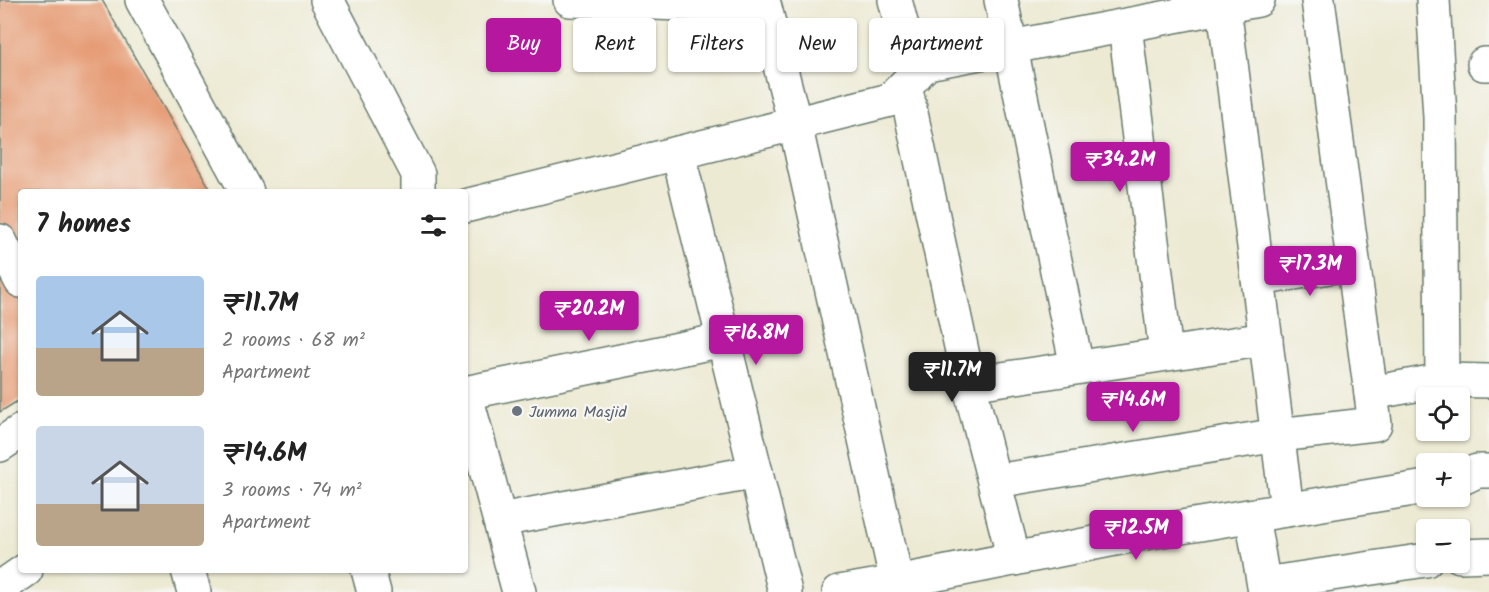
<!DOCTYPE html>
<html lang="en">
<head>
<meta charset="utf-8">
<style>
  body { margin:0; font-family:Kalam,sans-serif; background:#f2f2f2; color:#222; height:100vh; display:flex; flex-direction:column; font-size:22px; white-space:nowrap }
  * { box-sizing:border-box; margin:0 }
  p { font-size:20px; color:#767676 }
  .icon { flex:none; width:33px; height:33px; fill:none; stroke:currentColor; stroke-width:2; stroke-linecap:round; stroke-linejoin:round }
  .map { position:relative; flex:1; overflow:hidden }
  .sheet { position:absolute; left:18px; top:189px; width:450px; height:384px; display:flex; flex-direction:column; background:#fff; border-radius:6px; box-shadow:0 2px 4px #0004 }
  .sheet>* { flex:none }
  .guide { position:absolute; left:486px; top:18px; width:570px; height:54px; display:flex; gap:12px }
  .tools { position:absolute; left:1416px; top:387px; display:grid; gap:12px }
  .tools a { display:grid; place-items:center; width:54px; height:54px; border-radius:6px; background:#fff; box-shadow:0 2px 4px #0004; font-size:30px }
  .price { position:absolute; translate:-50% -51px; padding:0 14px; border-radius:6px; background:#b5179e; color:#fff; font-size:20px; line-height:39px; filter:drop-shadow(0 2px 3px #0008) }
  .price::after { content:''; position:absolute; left:50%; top:36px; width:18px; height:14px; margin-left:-9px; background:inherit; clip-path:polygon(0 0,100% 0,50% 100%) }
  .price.selected { background:#222; color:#fff }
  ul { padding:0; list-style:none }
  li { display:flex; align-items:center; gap:18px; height:150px; padding:0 18px }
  li span { display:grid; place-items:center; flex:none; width:168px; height:120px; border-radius:6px; color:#555 }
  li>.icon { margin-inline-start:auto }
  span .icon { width:72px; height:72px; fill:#fffc; stroke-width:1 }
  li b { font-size:26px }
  h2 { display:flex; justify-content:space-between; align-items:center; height:72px; padding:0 18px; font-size:26px }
  .tag { padding:0 21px; border-radius:6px; background:#fff; box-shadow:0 2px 4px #0004; font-size:21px; line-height:54px }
  .tag.selected { background:#b5179e; color:#fff }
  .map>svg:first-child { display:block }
  .building { fill:#e69b75 }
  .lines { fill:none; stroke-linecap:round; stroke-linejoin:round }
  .minor-casing { stroke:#677a6c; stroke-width:36 }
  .minor { stroke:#fff; stroke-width:33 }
  .worship-dot { fill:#6b7280; stroke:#f6f6f2; stroke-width:2 }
  .labels { text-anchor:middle; stroke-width:4.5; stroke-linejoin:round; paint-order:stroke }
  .worship-label { font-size:16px; fill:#5b616d; stroke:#f6f6f2; text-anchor:start }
</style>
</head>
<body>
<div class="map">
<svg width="1489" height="592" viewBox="0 0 1489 592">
  <rect width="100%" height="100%" fill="#f6f6f2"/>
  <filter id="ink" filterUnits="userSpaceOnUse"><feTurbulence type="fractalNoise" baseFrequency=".0167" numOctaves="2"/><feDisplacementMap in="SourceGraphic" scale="12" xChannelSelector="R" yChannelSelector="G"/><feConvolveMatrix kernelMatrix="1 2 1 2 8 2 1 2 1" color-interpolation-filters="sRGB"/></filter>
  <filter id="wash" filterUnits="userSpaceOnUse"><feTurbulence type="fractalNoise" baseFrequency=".008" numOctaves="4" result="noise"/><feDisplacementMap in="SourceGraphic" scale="24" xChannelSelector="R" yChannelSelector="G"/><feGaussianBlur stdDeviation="1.35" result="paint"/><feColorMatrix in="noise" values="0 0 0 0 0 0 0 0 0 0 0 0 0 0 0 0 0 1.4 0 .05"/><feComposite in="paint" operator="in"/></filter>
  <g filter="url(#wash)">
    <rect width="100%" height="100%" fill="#edead4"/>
    <g id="blocks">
      <path class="building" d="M0,0H102L212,192H21V399L0,412Z"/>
    </g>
  </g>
  <g filter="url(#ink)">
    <use href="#blocks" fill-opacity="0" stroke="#677a6c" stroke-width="1.5"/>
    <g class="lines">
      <defs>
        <g id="minor">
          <path d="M142,0L247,192"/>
          <path d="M327,0L418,174V192"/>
          <path d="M570,0L764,7"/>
          <path d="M763,0L795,124L899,592"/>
          <path d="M895,0L915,76"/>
          <path d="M1001,0L1077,367"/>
          <path d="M1433,0L1440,117L1442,380"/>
          <path d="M1224,7L1287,510"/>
          <path d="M1125,26L1166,353"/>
          <path d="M1484,64H1489"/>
          <path d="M905,85L969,384L1266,339"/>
          <path d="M678,153L785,592"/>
          <path d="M465,206L890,100L927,63L1258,0"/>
          <path d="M0,241L21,281"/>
          <path d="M1258,279L1353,263"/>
          <path d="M969,384L1014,559"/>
          <path d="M465,392L519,592"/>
          <path d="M465,393L723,340"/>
          <path d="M1371,393L1442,380L1489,381"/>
          <path d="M0,445L21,431"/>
          <path d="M1460,479L1477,471H1489"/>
          <path d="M996,481L1278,435L1375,424L1318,0"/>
          <path d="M1252,516L1265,592"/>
          <path d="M500,520L756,472"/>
          <path d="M1460,556L1489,555"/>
          <path d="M188,570L194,592"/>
          <path d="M368,570L374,592"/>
          <path d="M1264,584L1426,560"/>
          <path d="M0,588L26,570"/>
          <path d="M839,592L897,582L1145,533L1426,487"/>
        </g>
      </defs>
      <use href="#minor" class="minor-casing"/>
      <use href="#minor" class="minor"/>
    </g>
  </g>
  <circle class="worship-dot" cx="517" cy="411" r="6"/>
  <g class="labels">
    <g class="worship-label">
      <text x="529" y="417">Jumma Masjid</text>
    </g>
  </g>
</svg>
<div class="tools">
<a><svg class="icon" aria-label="locate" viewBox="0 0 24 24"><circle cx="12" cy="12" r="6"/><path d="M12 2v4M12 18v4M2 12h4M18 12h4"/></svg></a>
<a>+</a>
<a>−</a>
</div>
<b class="price" style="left:1120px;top:193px">₹34.2M</b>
<b class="price" style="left:1310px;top:297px">₹17.3M</b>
<b class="price" style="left:589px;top:342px">₹20.2M</b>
<b class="price" style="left:756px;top:366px">₹16.8M</b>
<b class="price selected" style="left:952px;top:403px">₹11.7M</b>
<b class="price" style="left:1133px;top:433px">₹14.6M</b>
<b class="price" style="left:1136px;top:561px">₹12.5M</b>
<div class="guide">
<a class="tag selected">Buy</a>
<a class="tag">Rent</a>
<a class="tag">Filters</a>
<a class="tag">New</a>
<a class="tag">Apartment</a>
</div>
<section class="sheet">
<h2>7 homes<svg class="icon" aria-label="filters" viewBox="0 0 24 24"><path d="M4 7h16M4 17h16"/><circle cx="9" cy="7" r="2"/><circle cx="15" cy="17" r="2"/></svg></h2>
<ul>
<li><span style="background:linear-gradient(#a9c7e8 60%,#b9a48a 0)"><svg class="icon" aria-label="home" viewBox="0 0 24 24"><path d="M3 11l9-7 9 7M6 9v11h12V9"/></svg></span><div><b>₹11.7M</b><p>2 rooms · 68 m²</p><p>Apartment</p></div></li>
<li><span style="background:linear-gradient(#c9d6e8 65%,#b9a48a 0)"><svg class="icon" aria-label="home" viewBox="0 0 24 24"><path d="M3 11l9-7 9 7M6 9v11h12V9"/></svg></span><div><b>₹14.6M</b><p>3 rooms · 74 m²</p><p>Apartment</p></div></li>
</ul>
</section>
</div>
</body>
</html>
